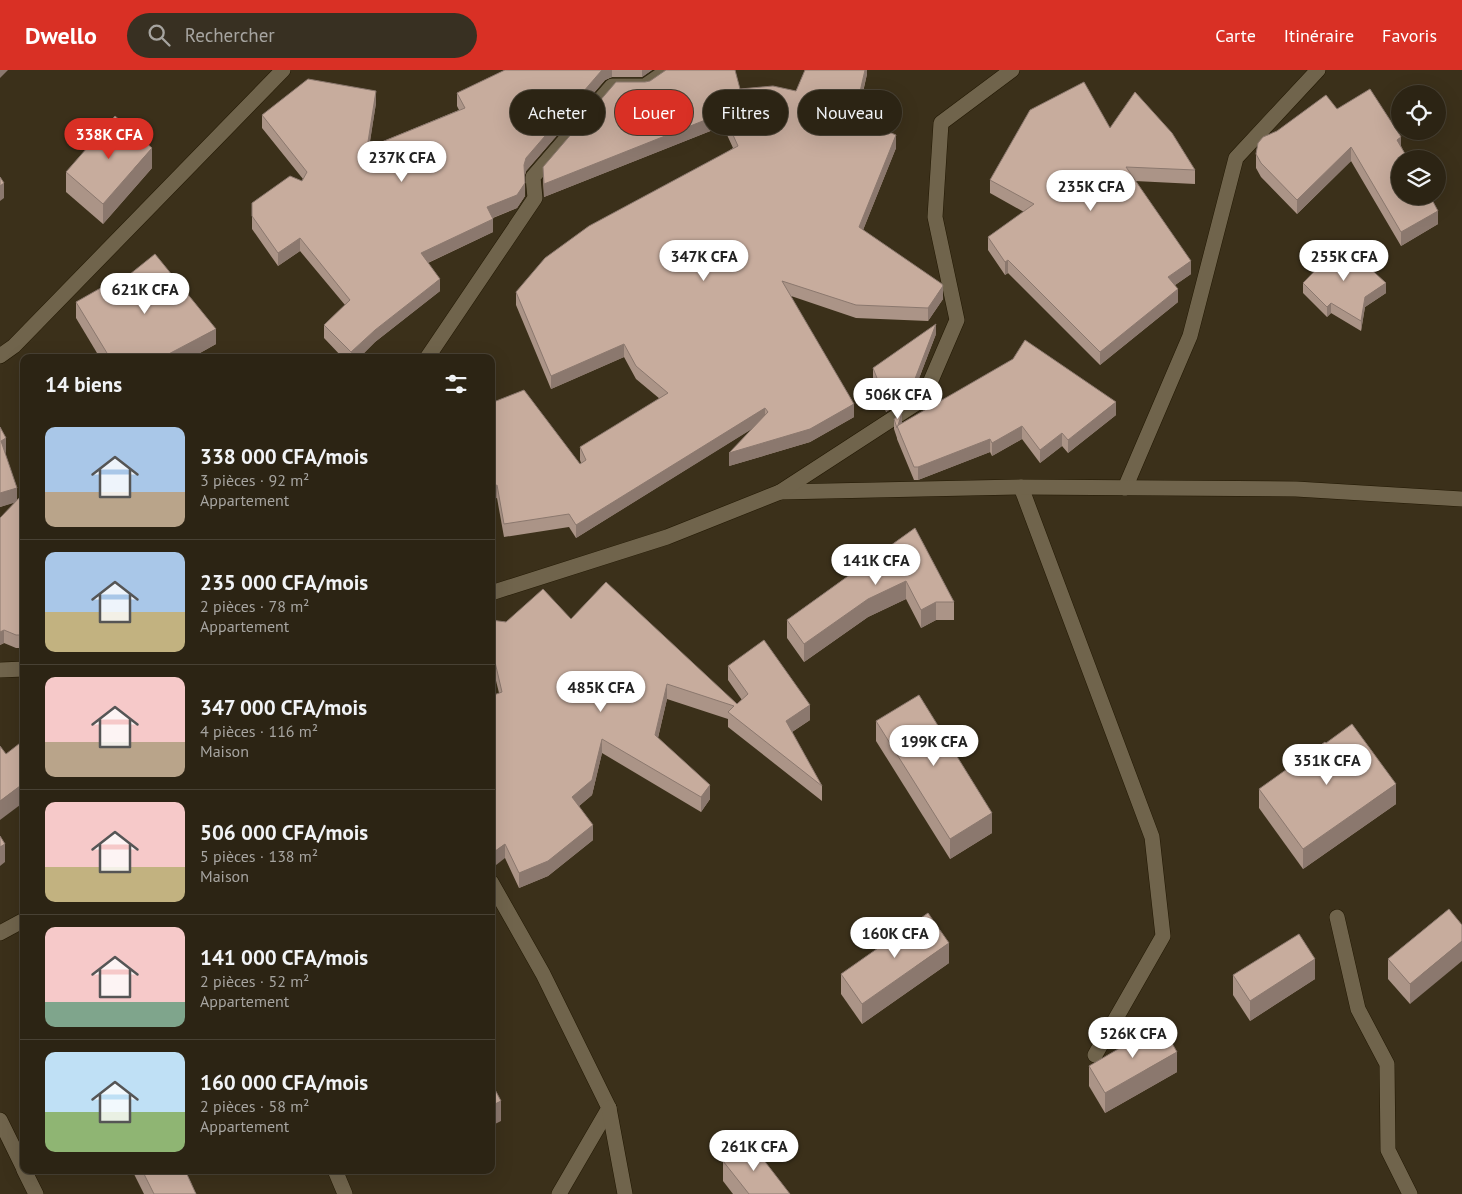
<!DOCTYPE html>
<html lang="fr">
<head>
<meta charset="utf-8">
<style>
  body { margin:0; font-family:"PT Sans",sans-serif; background:#383022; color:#f1f3f6; height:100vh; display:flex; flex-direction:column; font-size:19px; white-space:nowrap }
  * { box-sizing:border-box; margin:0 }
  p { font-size:16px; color:#a6a4a0 }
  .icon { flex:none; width:28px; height:28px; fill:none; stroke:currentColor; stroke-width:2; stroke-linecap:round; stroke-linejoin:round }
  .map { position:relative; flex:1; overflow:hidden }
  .sheet { position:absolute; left:20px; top:284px; width:475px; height:820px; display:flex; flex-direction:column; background:#2c2414; border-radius:10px; box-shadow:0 5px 20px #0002,0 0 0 1px #484134 }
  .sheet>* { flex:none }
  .hud { position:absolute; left:510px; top:20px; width:475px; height:45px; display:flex; gap:10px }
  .controls { position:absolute; left:1391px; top:15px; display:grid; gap:10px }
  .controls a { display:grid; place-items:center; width:55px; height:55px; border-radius:50%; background:#2c2414; box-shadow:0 5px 20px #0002,0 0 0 1px #484134; font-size:25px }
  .price { position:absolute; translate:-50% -42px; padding:0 11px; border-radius:18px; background:#fff; color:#222; font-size:16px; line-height:32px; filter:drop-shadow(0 1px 2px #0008) }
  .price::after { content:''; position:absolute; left:50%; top:30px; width:15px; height:11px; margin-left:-8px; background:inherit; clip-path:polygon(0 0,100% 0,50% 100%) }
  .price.active { background:#d93025; color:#fff }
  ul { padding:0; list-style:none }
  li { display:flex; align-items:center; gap:15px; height:125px; padding:0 25px }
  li+li { border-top:1px solid #484134 }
  li span { display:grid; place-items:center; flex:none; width:140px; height:100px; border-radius:10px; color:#555 }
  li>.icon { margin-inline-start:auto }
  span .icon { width:60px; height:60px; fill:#fffc; stroke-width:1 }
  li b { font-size:21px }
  h2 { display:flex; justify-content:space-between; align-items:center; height:60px; padding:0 25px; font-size:21px }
  .pill { padding:0 18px; border-radius:22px; background:#2c2414; box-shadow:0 5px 20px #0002,0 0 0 1px #484134; font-size:18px; line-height:45px }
  .pill.active { background:#d93025; color:#fff }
  header { display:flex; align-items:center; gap:30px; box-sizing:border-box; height:70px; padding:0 25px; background:#d93025; color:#fff }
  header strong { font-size:24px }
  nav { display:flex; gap:28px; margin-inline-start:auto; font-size:18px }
  .search { width:350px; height:45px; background:#383022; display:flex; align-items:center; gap:12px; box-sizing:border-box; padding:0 18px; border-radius:28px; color:#a6a4a0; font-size:19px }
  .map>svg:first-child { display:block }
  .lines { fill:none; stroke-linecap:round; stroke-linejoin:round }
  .street-casing { stroke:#221803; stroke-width:16 }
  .secondary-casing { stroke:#221803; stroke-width:16 }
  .street { stroke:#70644c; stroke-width:15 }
  .secondary { stroke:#70644c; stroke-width:15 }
  .wall { fill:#ab9487 }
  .shaded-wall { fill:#8b786e }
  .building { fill:#c7ac9d; stroke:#8b786e }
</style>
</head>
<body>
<header>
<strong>Dwello</strong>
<div class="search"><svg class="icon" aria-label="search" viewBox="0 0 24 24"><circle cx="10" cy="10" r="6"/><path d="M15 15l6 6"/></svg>Rechercher</div>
<nav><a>Carte</a><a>Itinéraire</a><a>Favoris</a></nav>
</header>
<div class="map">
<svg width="1462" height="1124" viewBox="0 0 1462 1124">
  <rect width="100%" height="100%" fill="#3b301a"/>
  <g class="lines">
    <defs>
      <g id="street">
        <path d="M0,286L14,276L283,0"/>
        <path d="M427,288L535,128L533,107L612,16H645L668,0"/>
        <path d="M1021,417L1152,767L1163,866L1095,985"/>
        <path d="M1125,418L1190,266L1236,88L1318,0"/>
        <path d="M780,422L1021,417L1296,419L1462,429"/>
        <path d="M491,523L667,467L780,422L923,329L957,250L935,147L941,53L1012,0"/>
        <path d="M0,600L24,599"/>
        <path d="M491,812L543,904L609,1038L559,1124"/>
        <path d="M1337,847L1358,939L1387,994L1388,1080L1410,1124"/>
        <path d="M0,863L24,850"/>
        <path d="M609,1038L625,1124"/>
        <path d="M335,1100L345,1124"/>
      </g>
      <g id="secondary">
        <path d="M0,1050L24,1099"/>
        <path d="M24,1100L36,1124"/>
      </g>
    </defs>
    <use href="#street" class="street-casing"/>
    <use href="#secondary" class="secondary-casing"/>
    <use href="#street" class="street"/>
    <use href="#secondary" class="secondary"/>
  </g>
  <g class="wall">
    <path d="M505,0H652L642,7H612L605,10L526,101L525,105V126L517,138L493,148V162L428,193L440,221L375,272L359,288H343L324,268V255L345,235L300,181L278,196L252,159V133L302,111L303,109L262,58V45L376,33L369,77L459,40L457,36V23Z"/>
    <path d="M867,0V4L862,27L870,43L866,53L896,78L863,160L943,229L928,251L856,248L791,226L854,347L810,372L729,396L753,358L576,468L569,457L504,467L497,428L491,333L580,394L581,393L580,390V377L660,329L636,309L624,287L551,319L516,235V222L733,78L723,56L544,127L543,110V97L645,12L650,11L740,19L796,21Z"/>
    <path d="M1337,39L1401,76L1438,154L1401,176L1351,91L1297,144L1261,107L1256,98V84Z"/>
    <path d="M1110,58L1195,100V114L1135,111L1191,204L1175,215L1178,232L1100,295L1008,203L1005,205L988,180V167L1024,142L990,123V110Z"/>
    <path d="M152,98L103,154L66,122V102Z"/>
    <path d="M1303,213L1386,223L1365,237L1361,261L1331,243L1327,247L1303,223Z"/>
    <path d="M109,221L216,274L191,288H100L76,248V232Z"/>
    <path d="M936,264L913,324L886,342L873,308V298Z"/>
    <path d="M1116,345L1068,383L1062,376L1040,393L1022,369L992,386L990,382L918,410H914L897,369V366V368L894,359V349L902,353Z"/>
    <path d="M0,357L6,382L5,383L17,430L23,437L24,436V578H16L4,573L0,575L15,432L0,437Z"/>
    <path d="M915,458L954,532V550H936L921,558L906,529L868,547L804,592L787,568V550Z"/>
    <path d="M571,549L737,634L742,630L728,610V596L810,650L792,662L822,716V731L728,657V649L667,629L658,668L710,729L701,742L602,683L592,725L579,736L593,770L548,806L519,818L505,788L499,623L491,590V550L506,552Z"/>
    <path d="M876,651L992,763L950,789L876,671Z"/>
    <path d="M1259,719L1396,734L1303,799L1259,738Z"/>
    <path d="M1449,839L1410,934L1388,909V889Z"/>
    <path d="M949,893L862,954L841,924V904Z"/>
    <path d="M1233,905L1315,909L1250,951L1233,925Z"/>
    <path d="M1089,996L1177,1002L1105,1043L1089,1016Z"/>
    <path d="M723,1091L790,1124H733L723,1111Z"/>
    <path d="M132,1100H185L196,1124H144Z"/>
  </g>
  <g class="shaded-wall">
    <path d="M0,0H8L0,8Z"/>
    <path d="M602,0H612V7L605,10L526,101L524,108V95L526,88Z"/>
    <path d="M642,0H652L642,7Z"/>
    <path d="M865,0H867V4L859,38V26Z"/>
    <path d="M376,21V33L367,91V78Z"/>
    <path d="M870,30V43L862,64V51Z"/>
    <path d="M723,43V56L544,127V114Z"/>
    <path d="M896,65V78L859,170V157Z"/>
    <path d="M1401,67V81L1397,70Z"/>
    <path d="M1351,77V91L1297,144V130Z"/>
    <path d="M152,78V98L103,154V134Z"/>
    <path d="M4,113V128L0,131V116Z"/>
    <path d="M525,113V126L517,138L487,150V137Z"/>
    <path d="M1438,141V154L1401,176V162Z"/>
    <path d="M493,149V162L421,196V183Z"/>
    <path d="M300,168V181L278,196V183Z"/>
    <path d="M1008,190V203L1005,205V192Z"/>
    <path d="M1191,191V204L1168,220V207Z"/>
    <path d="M440,209V221L375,272L359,288H351V282L375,260Z"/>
    <path d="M1386,213V223L1365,237L1361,261V251L1365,227Z"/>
    <path d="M943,216V229L928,251V238Z"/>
    <path d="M1178,219V232L1100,295V282Z"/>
    <path d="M1331,233V243L1327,247V237Z"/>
    <path d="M936,254V264L913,324L886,342V331Z"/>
    <path d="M216,259V274L191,288H161Z"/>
    <path d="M624,274V287L551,319V306Z"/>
    <path d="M1116,332V345L1068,383V370Z"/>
    <path d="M854,334V347L810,372L729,396V383Z"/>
    <path d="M765,338V351L576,468V455Z"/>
    <path d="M902,343V354L898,356Z"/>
    <path d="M1022,356V369L992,386V373Z"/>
    <path d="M1062,363V376L1040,393V380Z"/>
    <path d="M6,368V382L1,385V371Z"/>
    <path d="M990,369V382L918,410V397Z"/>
    <path d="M497,415V428L491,430V417Z"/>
    <path d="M17,418V432L0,437V423Z"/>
    <path d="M906,511V529L868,547L804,592V574L868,529Z"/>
    <path d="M936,532V550L921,558V540Z"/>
    <path d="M4,560V573L0,575V562Z"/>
    <path d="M667,614V629L655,680V665Z"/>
    <path d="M810,635V650L786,666V651Z"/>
    <path d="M602,669V683L592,725L572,742V727Z"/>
    <path d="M24,713V732L0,750V731Z"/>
    <path d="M1396,714V734L1303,799V779Z"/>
    <path d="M710,715V729L701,742V727Z"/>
    <path d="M992,743V763L950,789V769Z"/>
    <path d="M593,755V770L548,806L519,818V803Z"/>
    <path d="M5,774V792L0,796V777Z"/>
    <path d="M505,774V788L491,799V784Z"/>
    <path d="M1462,871V891L1410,934V914Z"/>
    <path d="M949,873V893L862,954V934Z"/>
    <path d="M1315,889V909L1250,951V931Z"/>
    <path d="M1177,982V1002L1105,1043V1023Z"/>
    <path d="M501,1031V1051L491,1056V1036Z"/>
  </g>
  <g class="building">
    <path d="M505,0H602L526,88L524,95L525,113L517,125L487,137L493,149L421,183L440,209L375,260L351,282L324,255L350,230L300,168L278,183L252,146V133L290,106L302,111L307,102L262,45L308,9L376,21L367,78L465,38L457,23Z"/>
    <path d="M666,0H735L740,19L773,16L796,21L805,0H865L859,26L870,30L862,51L896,65L859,157L942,214L943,216L928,238L856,235L782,211L854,334L810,359L729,383L768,342L765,338L576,455L569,444L504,454L497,415L491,417V333L524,320L580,394L586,390L580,377L668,323L636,296L624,274L551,306L516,222L545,188L589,156L738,76L723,43L544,114L543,97L616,12H645L650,11Z"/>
    <path d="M1084,12L1110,58L1135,22L1172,63L1195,100L1126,97L1191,191L1168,207L1178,219L1100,282L1008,190L1005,192L988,167L1034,134L990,110L1030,40Z"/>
    <path d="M1370,19L1401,67L1397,70L1408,89H1400V126H1430L1438,141L1401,162L1351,77L1297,130L1261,93L1256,84L1258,73L1263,67L1277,61L1326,25L1337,39Z"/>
    <path d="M115,46L152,78L103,134L66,102Z"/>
    <path d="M0,107L4,113L0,116Z"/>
    <path d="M1342,173L1386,213L1365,227L1361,251L1331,233L1327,237L1303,213Z"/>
    <path d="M155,184L216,259L161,288H110L76,232L106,215L109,221Z"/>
    <path d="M936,254L913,314L886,331L873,298Z"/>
    <path d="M1025,270L1116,332L1068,370L1062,363L1040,380L1022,356L992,373L990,369L918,397H914L897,356L1013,289Z"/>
    <path d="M224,284L225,288H219Z"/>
    <path d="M902,343L897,358L894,349Z"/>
    <path d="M0,357L6,368L1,371L17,418L0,423Z"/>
    <path d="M20,427L23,437L24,436V565H16L4,560L0,562V448Z"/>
    <path d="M915,458L954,532H936L921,540L906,511L868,529L804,574L787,550Z"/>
    <path d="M606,512L737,634L748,624L728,596L764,570L810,635L786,651L822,716L728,642L734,636L667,614L655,665L710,715L701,727L602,669L592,710L572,727L593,755L548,791L519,803L505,774L491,784V626L502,622L491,575V550L506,552L543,519L571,549Z"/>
    <path d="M919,625L992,743L950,769L876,651Z"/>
    <path d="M1352,654L1396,714L1303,779L1259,719L1325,672L1326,673Z"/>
    <path d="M24,670V713L0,731V676L6,684Z"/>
    <path d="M0,766L5,774L0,777Z"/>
    <path d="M1449,839L1462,855V871L1410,914L1388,889Z"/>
    <path d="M928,843L949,873L862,934L841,904Z"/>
    <path d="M1299,864L1315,889L1250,931L1233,905Z"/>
    <path d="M1161,954L1177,982L1105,1023L1089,996Z"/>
    <path d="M491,1012L501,1031L491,1036Z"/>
    <path d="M749,1071L790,1124H749L723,1091Z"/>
    <path d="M142,1100H185L196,1124H154Z"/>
  </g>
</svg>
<div class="controls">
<a><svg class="icon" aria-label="locate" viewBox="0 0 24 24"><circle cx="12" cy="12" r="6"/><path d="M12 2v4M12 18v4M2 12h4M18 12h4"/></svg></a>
<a><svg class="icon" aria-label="layers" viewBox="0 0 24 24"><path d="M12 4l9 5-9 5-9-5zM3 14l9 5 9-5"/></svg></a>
</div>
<b class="price active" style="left:109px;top:90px">338K CFA</b>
<b class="price" style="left:402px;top:113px">237K CFA</b>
<b class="price" style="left:1091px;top:142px">235K CFA</b>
<b class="price" style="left:704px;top:212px">347K CFA</b>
<b class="price" style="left:1344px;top:212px">255K CFA</b>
<b class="price" style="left:145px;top:245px">621K CFA</b>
<b class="price" style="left:898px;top:350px">506K CFA</b>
<b class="price" style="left:876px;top:516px">141K CFA</b>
<b class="price" style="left:601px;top:643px">485K CFA</b>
<b class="price" style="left:934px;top:697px">199K CFA</b>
<b class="price" style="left:1327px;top:716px">351K CFA</b>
<b class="price" style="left:895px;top:889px">160K CFA</b>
<b class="price" style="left:1133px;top:989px">526K CFA</b>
<b class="price" style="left:754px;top:1102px">261K CFA</b>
<div class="hud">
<a class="pill">Acheter</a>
<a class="pill active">Louer</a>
<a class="pill">Filtres</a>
<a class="pill">Nouveau</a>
</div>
<section class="sheet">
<h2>14 biens<svg class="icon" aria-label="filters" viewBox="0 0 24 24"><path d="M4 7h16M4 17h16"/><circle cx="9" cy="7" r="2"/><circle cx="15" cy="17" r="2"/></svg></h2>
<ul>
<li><span style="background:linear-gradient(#a9c7e8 65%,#b9a48a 0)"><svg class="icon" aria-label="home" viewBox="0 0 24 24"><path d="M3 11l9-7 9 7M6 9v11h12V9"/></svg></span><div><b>338 000 CFA/mois</b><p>3 pièces · 92 m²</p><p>Appartement</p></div></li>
<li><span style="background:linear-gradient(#a9c7e8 60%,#c2b280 0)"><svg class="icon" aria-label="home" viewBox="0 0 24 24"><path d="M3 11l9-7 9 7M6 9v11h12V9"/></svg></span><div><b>235 000 CFA/mois</b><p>2 pièces · 78 m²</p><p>Appartement</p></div></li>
<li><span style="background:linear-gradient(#f6c9c9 65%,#b9a48a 0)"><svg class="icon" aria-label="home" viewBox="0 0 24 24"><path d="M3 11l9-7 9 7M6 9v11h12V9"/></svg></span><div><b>347 000 CFA/mois</b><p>4 pièces · 116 m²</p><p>Maison</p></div></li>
<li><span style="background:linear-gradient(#f6c9c9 65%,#c2b280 0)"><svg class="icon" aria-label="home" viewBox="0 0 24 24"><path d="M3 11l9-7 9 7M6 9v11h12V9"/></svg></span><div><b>506 000 CFA/mois</b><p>5 pièces · 138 m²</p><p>Maison</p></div></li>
<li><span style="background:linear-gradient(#f6c9c9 75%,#7fa58c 0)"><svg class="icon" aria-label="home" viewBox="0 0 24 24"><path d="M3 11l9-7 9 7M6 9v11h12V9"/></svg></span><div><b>141 000 CFA/mois</b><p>2 pièces · 52 m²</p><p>Appartement</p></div></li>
<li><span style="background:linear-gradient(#bfe0f5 60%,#8fb573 0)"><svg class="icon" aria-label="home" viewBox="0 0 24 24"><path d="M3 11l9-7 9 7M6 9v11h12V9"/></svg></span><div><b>160 000 CFA/mois</b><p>2 pièces · 58 m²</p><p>Appartement</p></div></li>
</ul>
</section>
</div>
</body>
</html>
